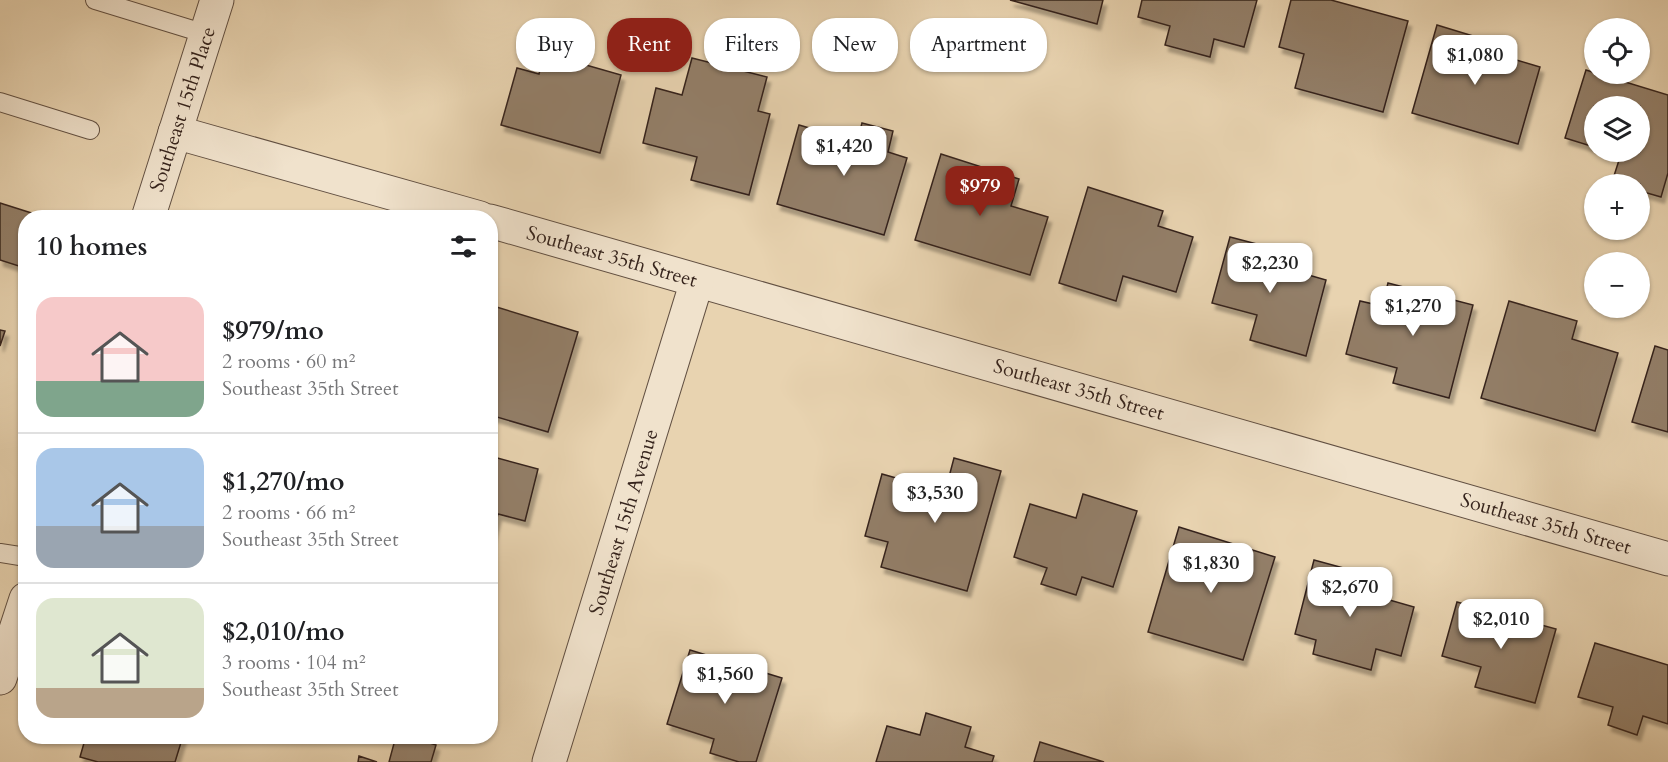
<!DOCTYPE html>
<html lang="en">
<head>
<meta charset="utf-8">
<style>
  body { margin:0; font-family:Cardo,serif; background:#f2f2f2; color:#202124; height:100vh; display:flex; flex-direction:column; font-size:22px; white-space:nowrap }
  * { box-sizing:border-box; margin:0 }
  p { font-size:20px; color:#757577 }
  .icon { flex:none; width:33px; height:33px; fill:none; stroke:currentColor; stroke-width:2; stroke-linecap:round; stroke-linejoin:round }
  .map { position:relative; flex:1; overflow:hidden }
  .drawer { position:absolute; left:18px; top:210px; width:480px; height:534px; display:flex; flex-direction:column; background:#fff; border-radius:24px; box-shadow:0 2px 4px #0004 }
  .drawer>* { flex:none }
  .guide { position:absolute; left:516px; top:18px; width:570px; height:54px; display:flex; gap:12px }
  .controls { position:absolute; left:1584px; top:18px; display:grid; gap:12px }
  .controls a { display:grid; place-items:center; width:66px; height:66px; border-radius:50%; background:#fff; box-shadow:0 2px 4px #0004; font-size:30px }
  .price { position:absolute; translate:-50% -51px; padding:0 14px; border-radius:12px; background:#fff; color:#222; font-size:20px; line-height:39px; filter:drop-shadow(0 2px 3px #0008) }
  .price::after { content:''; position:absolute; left:50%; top:36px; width:18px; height:14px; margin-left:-9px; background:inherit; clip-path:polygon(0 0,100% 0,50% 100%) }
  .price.selected { background:#8f2418; color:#fff }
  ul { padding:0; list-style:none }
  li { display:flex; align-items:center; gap:18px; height:150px; padding:0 18px }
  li+li { border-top:2px solid #e0e0e0 }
  li span { display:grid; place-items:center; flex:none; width:168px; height:120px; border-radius:18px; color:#555 }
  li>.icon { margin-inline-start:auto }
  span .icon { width:72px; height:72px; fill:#fffc; stroke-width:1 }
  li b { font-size:26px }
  h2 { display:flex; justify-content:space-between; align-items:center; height:72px; padding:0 18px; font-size:26px }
  .tag { padding:0 21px; border-radius:24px; background:#fff; box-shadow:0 2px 4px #0004; font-size:21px; line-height:54px }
  .tag.selected { background:#8f2418; color:#fff }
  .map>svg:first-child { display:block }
  .building { fill:#937f69; stroke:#36241d; stroke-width:1.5; filter:url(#shadow) }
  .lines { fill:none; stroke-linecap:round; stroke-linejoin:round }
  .service-casing { stroke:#625042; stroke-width:20 }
  .minor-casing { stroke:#625042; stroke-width:35 }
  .service { stroke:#f0e2cc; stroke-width:18 }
  .minor { stroke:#f0e2cc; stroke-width:33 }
  .labels { text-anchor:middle; stroke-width:4.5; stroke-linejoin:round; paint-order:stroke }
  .street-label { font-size:20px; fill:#36241d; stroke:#f0e2cc }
</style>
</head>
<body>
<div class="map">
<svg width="1668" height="762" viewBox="0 0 1668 762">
  <defs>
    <filter id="shadow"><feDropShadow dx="3.5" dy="6" stdDeviation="1.5" flood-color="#0004"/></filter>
  </defs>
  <rect width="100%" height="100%" fill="#e8d3b0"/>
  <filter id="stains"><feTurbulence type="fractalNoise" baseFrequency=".00333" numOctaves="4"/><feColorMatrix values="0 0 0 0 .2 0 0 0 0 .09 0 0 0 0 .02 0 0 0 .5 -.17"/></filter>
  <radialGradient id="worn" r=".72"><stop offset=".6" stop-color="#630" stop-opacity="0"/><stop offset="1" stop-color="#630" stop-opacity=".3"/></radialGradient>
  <g class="building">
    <path d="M1010,0H1103L1097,24Z"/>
    <path d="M1142,0H1257L1244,47L1214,39L1210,57L1165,45L1170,26L1138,17Z"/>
    <path d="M1291,0H1331L1408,21L1383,112L1295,88L1304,54L1279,47Z"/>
    <path d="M1437,25L1496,43L1493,53L1540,67L1518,144L1412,113Z"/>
    <path d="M544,53L621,75L600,153L501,125L517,68L539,74Z"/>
    <path d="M692,58L767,77L758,111L770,114L749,195L691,180L697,157L643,143L656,88L682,95Z"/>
    <path d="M1586,70L1668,95V173L1661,197L1640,191V184H1619L1612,182L1621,154L1611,152H1640V106H1594V147L1565,138Z"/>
    <path d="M862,123L893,131L888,152L907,158L884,235L777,204L799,125L857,142Z"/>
    <path d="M941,154L1019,179L1011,206L1048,217L1030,275L915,240Z"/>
    <path d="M1088,187L1163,211L1158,226L1193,237L1176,292L1123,276L1116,301L1059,283Z"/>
    <path d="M0,203L41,216L26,218L25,268L0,260Z"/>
    <path d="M1230,237L1295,254L1291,270L1326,280L1306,356L1250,340L1257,315L1212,303Z"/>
    <path d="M1388,283L1473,305L1449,398L1393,383L1397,368L1346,354L1360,301L1382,306Z"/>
    <path d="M1509,301L1577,321L1572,339L1618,353L1595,431L1481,398Z"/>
    <path d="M490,305L578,332L548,432L490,415Z"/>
    <path d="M0,330L5,331L0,346Z"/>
    <path d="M1655,346L1668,350V432L1632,422Z"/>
    <path d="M490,456L538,469L525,521L498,514L490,543Z"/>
    <path d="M954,458L1001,471L967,591L881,567L888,542L865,536L882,474L945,492Z"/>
    <path d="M1083,494L1137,511L1113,587L1082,577L1076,595L1041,584L1047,568L1014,557L1030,504L1076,518Z"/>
    <path d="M1179,527L1275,557L1243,660L1148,632Z"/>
    <path d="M1314,560L1362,573L1358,591L1414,607L1401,656L1376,649L1371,670L1313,654L1316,640L1295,634Z"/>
    <path d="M1457,602L1556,629L1535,703L1475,687L1481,667L1442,656Z"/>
    <path d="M1595,643L1668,665V724L1643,716L1637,735L1608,725L1613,707L1578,697Z"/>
    <path d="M690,650L782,678L756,762H739L710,753L714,739L667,724Z"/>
    <path d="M926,713L971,727L965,747L994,756L992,762H876L887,726L920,735Z"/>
    <path d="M86,736H183L175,762H98L80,757Z"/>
    <path d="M396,736H408L436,745L431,762H389Z"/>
    <path d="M1040,742L1104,762H1034Z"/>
    <path d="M359,756L377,762H358Z"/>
  </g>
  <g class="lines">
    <defs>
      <g id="service">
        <path d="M95,0L206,34"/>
        <path d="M0,102L90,130"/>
        <path d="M0,553L26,557"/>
      </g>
      <g id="minor">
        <path d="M175,132L480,218"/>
        <path d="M148,218L217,0"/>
        <path d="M490,221L1668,559"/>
        <path d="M0,678L26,599"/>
        <path d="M549,762L697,281"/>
      </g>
    </defs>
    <use href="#service" class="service-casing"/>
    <use href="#minor" class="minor-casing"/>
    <use href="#service" class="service"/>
    <use href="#minor" class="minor"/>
  </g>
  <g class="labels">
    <g class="street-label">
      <text transform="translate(182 109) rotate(-72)" y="7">Southeast 15th Place</text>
      <text transform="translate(612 256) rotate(16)" y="7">Southeast 35th Street</text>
      <text transform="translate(1079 389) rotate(16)" y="7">Southeast 35th Street</text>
      <text transform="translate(623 522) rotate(-73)" y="7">Southeast 15th Avenue</text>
      <text transform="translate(1546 523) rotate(16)" y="7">Southeast 35th Street</text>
    </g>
  </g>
  <rect width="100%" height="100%" filter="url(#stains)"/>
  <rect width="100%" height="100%" fill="url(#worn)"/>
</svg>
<div class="controls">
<a><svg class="icon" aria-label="locate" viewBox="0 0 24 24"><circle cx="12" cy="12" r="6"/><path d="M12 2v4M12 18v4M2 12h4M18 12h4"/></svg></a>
<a><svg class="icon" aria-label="layers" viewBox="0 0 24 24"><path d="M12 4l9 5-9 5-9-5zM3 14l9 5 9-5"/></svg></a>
<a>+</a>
<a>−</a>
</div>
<b class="price" style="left:1475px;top:86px">$1,080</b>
<b class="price" style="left:844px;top:177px">$1,420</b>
<b class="price selected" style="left:980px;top:217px">$979</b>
<b class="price" style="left:1270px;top:294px">$2,230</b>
<b class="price" style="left:1413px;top:337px">$1,270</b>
<b class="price" style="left:935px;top:524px">$3,530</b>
<b class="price" style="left:1211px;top:594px">$1,830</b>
<b class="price" style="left:1350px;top:618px">$2,670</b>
<b class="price" style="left:1501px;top:650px">$2,010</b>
<b class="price" style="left:725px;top:705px">$1,560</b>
<div class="guide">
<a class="tag">Buy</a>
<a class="tag selected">Rent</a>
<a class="tag">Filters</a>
<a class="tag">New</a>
<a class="tag">Apartment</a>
</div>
<section class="drawer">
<h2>10 homes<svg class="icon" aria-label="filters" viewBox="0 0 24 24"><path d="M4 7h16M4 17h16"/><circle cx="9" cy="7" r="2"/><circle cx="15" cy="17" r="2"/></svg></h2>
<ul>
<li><span style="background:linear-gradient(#f6c9c9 70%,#7fa58c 0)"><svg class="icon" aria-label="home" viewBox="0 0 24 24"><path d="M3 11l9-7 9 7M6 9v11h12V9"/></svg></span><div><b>$979/mo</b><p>2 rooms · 60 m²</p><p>Southeast 35th Street</p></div></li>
<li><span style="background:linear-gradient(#a9c7e8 65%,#9aa5b1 0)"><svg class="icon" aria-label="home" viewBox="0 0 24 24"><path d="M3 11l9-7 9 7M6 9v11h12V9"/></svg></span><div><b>$1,270/mo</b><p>2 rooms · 66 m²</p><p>Southeast 35th Street</p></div></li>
<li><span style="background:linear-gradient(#dfe7d0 75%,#b9a48a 0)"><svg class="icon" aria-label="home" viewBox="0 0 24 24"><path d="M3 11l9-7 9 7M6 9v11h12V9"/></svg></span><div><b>$2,010/mo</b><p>3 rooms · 104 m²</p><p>Southeast 35th Street</p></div></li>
</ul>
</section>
</div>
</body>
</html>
